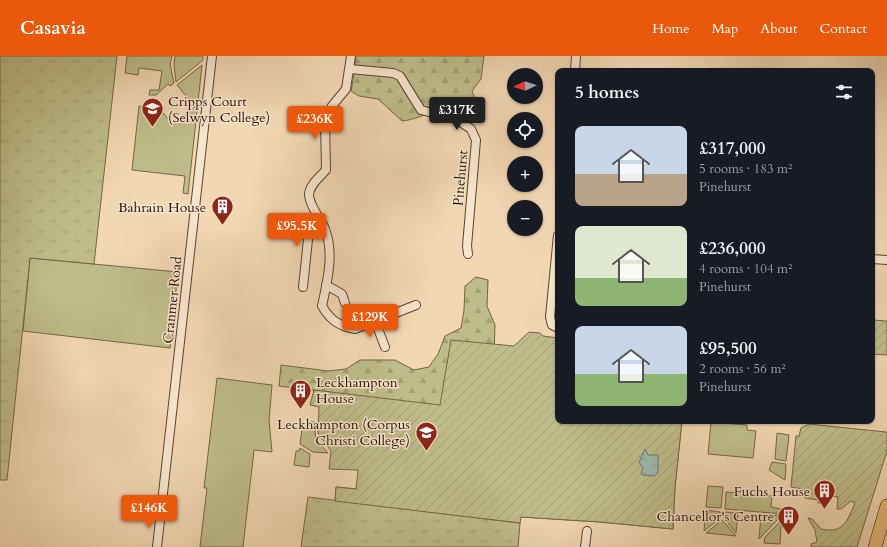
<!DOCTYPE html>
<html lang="en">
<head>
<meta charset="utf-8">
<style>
  body { margin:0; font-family:Cardo,serif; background:#242831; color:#f1f3f6; height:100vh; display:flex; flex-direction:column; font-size:15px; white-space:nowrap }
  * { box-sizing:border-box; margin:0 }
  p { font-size:13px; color:#9ea1a6 }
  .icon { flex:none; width:22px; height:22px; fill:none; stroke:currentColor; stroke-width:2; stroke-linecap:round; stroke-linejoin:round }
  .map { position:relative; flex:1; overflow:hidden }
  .details { position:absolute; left:555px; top:12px; width:320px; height:356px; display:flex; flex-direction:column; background:#171b24; border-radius:8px; box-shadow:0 1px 3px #0004 }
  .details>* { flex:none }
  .needle { width:26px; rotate:266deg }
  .fabs { position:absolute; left:507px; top:12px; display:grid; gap:8px }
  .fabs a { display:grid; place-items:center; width:36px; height:36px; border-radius:50%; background:#171b24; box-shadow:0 1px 3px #0004; font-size:20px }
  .price { position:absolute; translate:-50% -34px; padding:0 9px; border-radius:4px; background:#ea580c; color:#fff; font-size:13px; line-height:26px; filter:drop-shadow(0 1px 2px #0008) }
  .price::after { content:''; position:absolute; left:50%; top:24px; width:12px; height:9px; margin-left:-6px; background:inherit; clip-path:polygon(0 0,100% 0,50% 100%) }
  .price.current { background:#222; color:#fff }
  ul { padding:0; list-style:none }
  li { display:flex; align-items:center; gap:12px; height:100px; padding:0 20px }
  li span { display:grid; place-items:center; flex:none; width:112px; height:80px; border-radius:8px; color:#555 }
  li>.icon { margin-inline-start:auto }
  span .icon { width:48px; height:48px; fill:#fffc; stroke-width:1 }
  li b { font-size:17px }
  h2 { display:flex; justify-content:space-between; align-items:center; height:48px; padding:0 20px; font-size:17px }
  header { display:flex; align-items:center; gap:24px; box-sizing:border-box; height:56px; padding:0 20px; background:#ea580c; color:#fff }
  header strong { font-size:19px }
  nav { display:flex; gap:22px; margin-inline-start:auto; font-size:14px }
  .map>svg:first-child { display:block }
  .grass { fill:#bebd89; stroke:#746645 }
  .forest { fill:url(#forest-firs); stroke:#746645 }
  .park { fill:url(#park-tufts); stroke:#746645 }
  .garden { fill:url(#garden-furrows); stroke:#746645 }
  .water { fill:url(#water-ripples); stroke:#6e756b }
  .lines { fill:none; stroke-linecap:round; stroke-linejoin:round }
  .minor-casing { stroke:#5c422d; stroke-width:10 }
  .primary-casing { stroke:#2b1001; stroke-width:14 }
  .minor { stroke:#f6e5cd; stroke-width:8 }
  .primary { stroke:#e8bc79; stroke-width:13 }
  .labels { text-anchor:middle; stroke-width:3; stroke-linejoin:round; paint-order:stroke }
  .poi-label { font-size:14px; fill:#2b1001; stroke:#f6e5cd; text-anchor:end }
  .street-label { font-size:14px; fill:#2b1001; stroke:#f6e5cd }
</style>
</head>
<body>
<header>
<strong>Casavia</strong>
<nav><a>Home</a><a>Map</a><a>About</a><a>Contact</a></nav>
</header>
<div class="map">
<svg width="887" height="491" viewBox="0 0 887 491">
  <defs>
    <pattern id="forest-firs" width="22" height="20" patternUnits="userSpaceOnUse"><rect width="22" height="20" fill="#bebd89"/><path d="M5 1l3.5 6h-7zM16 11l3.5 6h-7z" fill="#a3a174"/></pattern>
    <pattern id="park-tufts" width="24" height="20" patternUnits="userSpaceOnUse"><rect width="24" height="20" fill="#bebd89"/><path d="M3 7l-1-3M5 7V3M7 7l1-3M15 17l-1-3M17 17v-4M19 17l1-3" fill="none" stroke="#a3a174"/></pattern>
    <pattern id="garden-furrows" width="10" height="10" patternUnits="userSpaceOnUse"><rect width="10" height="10" fill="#bebd89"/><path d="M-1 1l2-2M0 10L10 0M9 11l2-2" fill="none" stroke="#a3a174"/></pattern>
    <pattern id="water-ripples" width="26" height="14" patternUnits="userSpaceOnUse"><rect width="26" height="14" fill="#9bb8b1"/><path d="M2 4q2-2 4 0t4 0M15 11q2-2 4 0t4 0" fill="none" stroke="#869d96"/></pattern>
  </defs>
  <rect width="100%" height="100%" fill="#f1d7b2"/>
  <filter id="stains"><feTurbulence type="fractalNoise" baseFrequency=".005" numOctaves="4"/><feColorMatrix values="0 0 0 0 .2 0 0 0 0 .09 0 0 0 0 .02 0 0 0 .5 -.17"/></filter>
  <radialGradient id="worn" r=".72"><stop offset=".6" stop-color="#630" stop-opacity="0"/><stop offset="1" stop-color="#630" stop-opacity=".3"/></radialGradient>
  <g class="grass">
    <path d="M127,0H172L170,8L174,27L170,30L168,28L156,39H149L150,34H159L162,15L139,12L138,19L125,17Z"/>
    <path d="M175,0H203V4L176,26L174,8Z"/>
    <path d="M202,9L188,138L183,137L185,120L132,114L139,50L159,52L173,69L195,51L177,29Z"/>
    <path d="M30,202L178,216L170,292L23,275Z"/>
    <path d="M217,322L272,329L269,364L272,396L254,394L243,491H200L207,432H204Z"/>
    <path d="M308,366H314L316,384L328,397L313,396L300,388L302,373L307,374Z"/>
    <path d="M711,366L747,369V374L756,375L753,402L708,398Z"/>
    <path d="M777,377L789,379L786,405L775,403Z"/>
    <path d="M300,392L310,398L309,411L294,409L296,395H299Z"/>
    <path d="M772,406L786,408L785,424L769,414Z"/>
    <path d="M708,430L723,431L721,452L706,451Z"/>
    <path d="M726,436L772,440L771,451L781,453L783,458L725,453Z"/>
    <path d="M706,454L720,456V462L704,475Z"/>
    <path d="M725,456L738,457L736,477L724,462Z"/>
    <path d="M761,458L781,460L759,483Z"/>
    <path d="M784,462L787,465V469H781L780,488L764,487L765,481Z"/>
    <path d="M722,464L736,480L706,477Z"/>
  </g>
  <g class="forest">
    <path d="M355,0H484L481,23L472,35L476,45L475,53C456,64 455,54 438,56C426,57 415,64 402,65L378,43L359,40L351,35L356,9Z"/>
    <path d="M476,221L488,224L487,250L495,269L494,297L558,365H682L675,431L673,473L600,466L521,461L520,467L335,445L336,431L356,433L357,426L582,379L328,336L279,330L281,309L328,315L346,313L360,304H395L414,314L429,311L438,298L445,280L461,272L464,254L465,230Z"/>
  </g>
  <g class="park">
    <path d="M0,0H117L94,208L30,202L7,424H0Z"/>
    <path d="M308,441L520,467L518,491H301Z"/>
  </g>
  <g class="garden">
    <path d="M872,264L887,265V299L872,298Z"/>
    <path d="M529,276L540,277L543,280L558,282V365H682L675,431L673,473L600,466L521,461L520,467L335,445L336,431L356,433L358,414L329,413L331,395L318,377L319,351L310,349L314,334L440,349L451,284L514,290Z"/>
    <path d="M809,368L886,376L887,378V395L857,491H811V488L817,486L815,474L808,462L812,463L821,473C844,478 847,465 855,447L851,445L841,453H837L838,441L826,439L824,448L818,447V444L805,442L806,434L791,431L796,380H799L801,372Z"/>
  </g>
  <path class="water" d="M645,393L648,399H658V417L654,420L642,419L641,417L643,412L639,406Z"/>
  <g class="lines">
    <defs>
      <g id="minor">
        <path d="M351,0L346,33L332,50L325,64L326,114C320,121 309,129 309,139C310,153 323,164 326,176C334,200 327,226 322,250C330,264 339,270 355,273L416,249"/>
        <path d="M350,13L393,17L400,20L421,54L456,63L471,73L476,84L467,190L468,198"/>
        <path d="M575,15L576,0"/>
        <path d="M558,179L550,261L552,269L558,272"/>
        <path d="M872,203L887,204"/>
        <path d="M326,229L342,238L345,247"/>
        <path d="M303,231L309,174L319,165"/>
        <path d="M375,265L385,291"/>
        <path d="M157,491L212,0"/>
        <path d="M585,491L587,475"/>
      </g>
      <path id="primary" d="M875,491L887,450"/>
    </defs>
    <use href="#minor" class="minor-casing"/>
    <use href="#primary" class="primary-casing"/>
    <use href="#minor" class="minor"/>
    <use href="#primary" class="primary"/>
  </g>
  <defs>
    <symbol id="university-pin" viewBox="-11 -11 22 30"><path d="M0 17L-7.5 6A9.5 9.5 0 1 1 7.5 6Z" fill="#8f2418" stroke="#f6e5cd"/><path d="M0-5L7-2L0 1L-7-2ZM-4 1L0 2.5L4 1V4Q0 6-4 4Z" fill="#fff"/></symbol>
    <symbol id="building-pin" viewBox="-11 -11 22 30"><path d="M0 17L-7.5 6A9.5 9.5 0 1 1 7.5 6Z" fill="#8f2418" stroke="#f6e5cd"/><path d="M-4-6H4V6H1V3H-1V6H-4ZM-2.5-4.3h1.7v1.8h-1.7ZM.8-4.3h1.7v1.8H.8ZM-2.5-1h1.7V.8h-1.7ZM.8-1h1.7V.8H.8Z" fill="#fff"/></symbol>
  </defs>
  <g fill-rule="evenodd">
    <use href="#university-pin" x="140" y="40" width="25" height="34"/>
    <use href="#building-pin" x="210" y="138" width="25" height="34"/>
    <use href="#building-pin" x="288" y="322" width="25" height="34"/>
    <use href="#university-pin" x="414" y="364" width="25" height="34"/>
    <use href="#building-pin" x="812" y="422" width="25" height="34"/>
    <use href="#building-pin" x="776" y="448" width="25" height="34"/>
  </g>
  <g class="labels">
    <g class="poi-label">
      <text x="168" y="50" text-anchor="start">Cripps Court<tspan x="168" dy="16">(Selwyn College)</tspan></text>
      <text x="206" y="156">Bahrain House</text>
      <text x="316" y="331" text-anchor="start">Leckhampton<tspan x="316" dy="16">House</tspan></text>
      <text x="410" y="373">Leckhampton (Corpus<tspan x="410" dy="16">Christi College)</tspan></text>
      <text x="810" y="440">Fuchs House</text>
      <text x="774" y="465">Chancellor's Centre</text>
    </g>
    <g class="street-label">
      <text transform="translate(460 122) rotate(-85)" y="5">Pinehurst</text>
      <text transform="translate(172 244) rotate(-84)" y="5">Cranmer Road</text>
    </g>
  </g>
  <rect width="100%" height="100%" filter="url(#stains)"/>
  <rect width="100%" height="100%" fill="url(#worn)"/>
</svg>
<div class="fabs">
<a><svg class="needle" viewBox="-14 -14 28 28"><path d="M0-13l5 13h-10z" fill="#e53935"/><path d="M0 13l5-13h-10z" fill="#9ea1a6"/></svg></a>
<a><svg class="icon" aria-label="locate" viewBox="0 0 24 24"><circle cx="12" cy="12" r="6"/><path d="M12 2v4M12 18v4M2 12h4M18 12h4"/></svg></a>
<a>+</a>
<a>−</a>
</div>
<b class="price current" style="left:457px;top:75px">£317K</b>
<b class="price" style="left:315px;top:84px">£236K</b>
<b class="price" style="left:297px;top:191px">£95.5K</b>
<b class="price" style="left:370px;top:282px">£129K</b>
<b class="price" style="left:149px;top:473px">£146K</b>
<section class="details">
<h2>5 homes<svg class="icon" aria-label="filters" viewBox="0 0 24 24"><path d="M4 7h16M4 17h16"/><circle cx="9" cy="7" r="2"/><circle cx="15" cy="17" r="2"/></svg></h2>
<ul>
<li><span style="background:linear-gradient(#c9d6e8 60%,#b9a48a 0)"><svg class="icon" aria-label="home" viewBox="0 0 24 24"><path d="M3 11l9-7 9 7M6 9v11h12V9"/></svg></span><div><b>£317,000</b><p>5 rooms · 183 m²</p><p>Pinehurst</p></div></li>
<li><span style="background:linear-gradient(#dfe7d0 65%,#8fb573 0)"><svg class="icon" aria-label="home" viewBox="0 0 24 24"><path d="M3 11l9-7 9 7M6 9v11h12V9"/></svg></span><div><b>£236,000</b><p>4 rooms · 104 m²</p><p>Pinehurst</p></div></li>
<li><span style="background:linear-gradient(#c9d6e8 60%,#8fb573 0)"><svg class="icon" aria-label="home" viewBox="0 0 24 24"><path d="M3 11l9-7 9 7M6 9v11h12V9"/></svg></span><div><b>£95,500</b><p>2 rooms · 56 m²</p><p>Pinehurst</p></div></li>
</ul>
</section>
</div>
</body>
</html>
